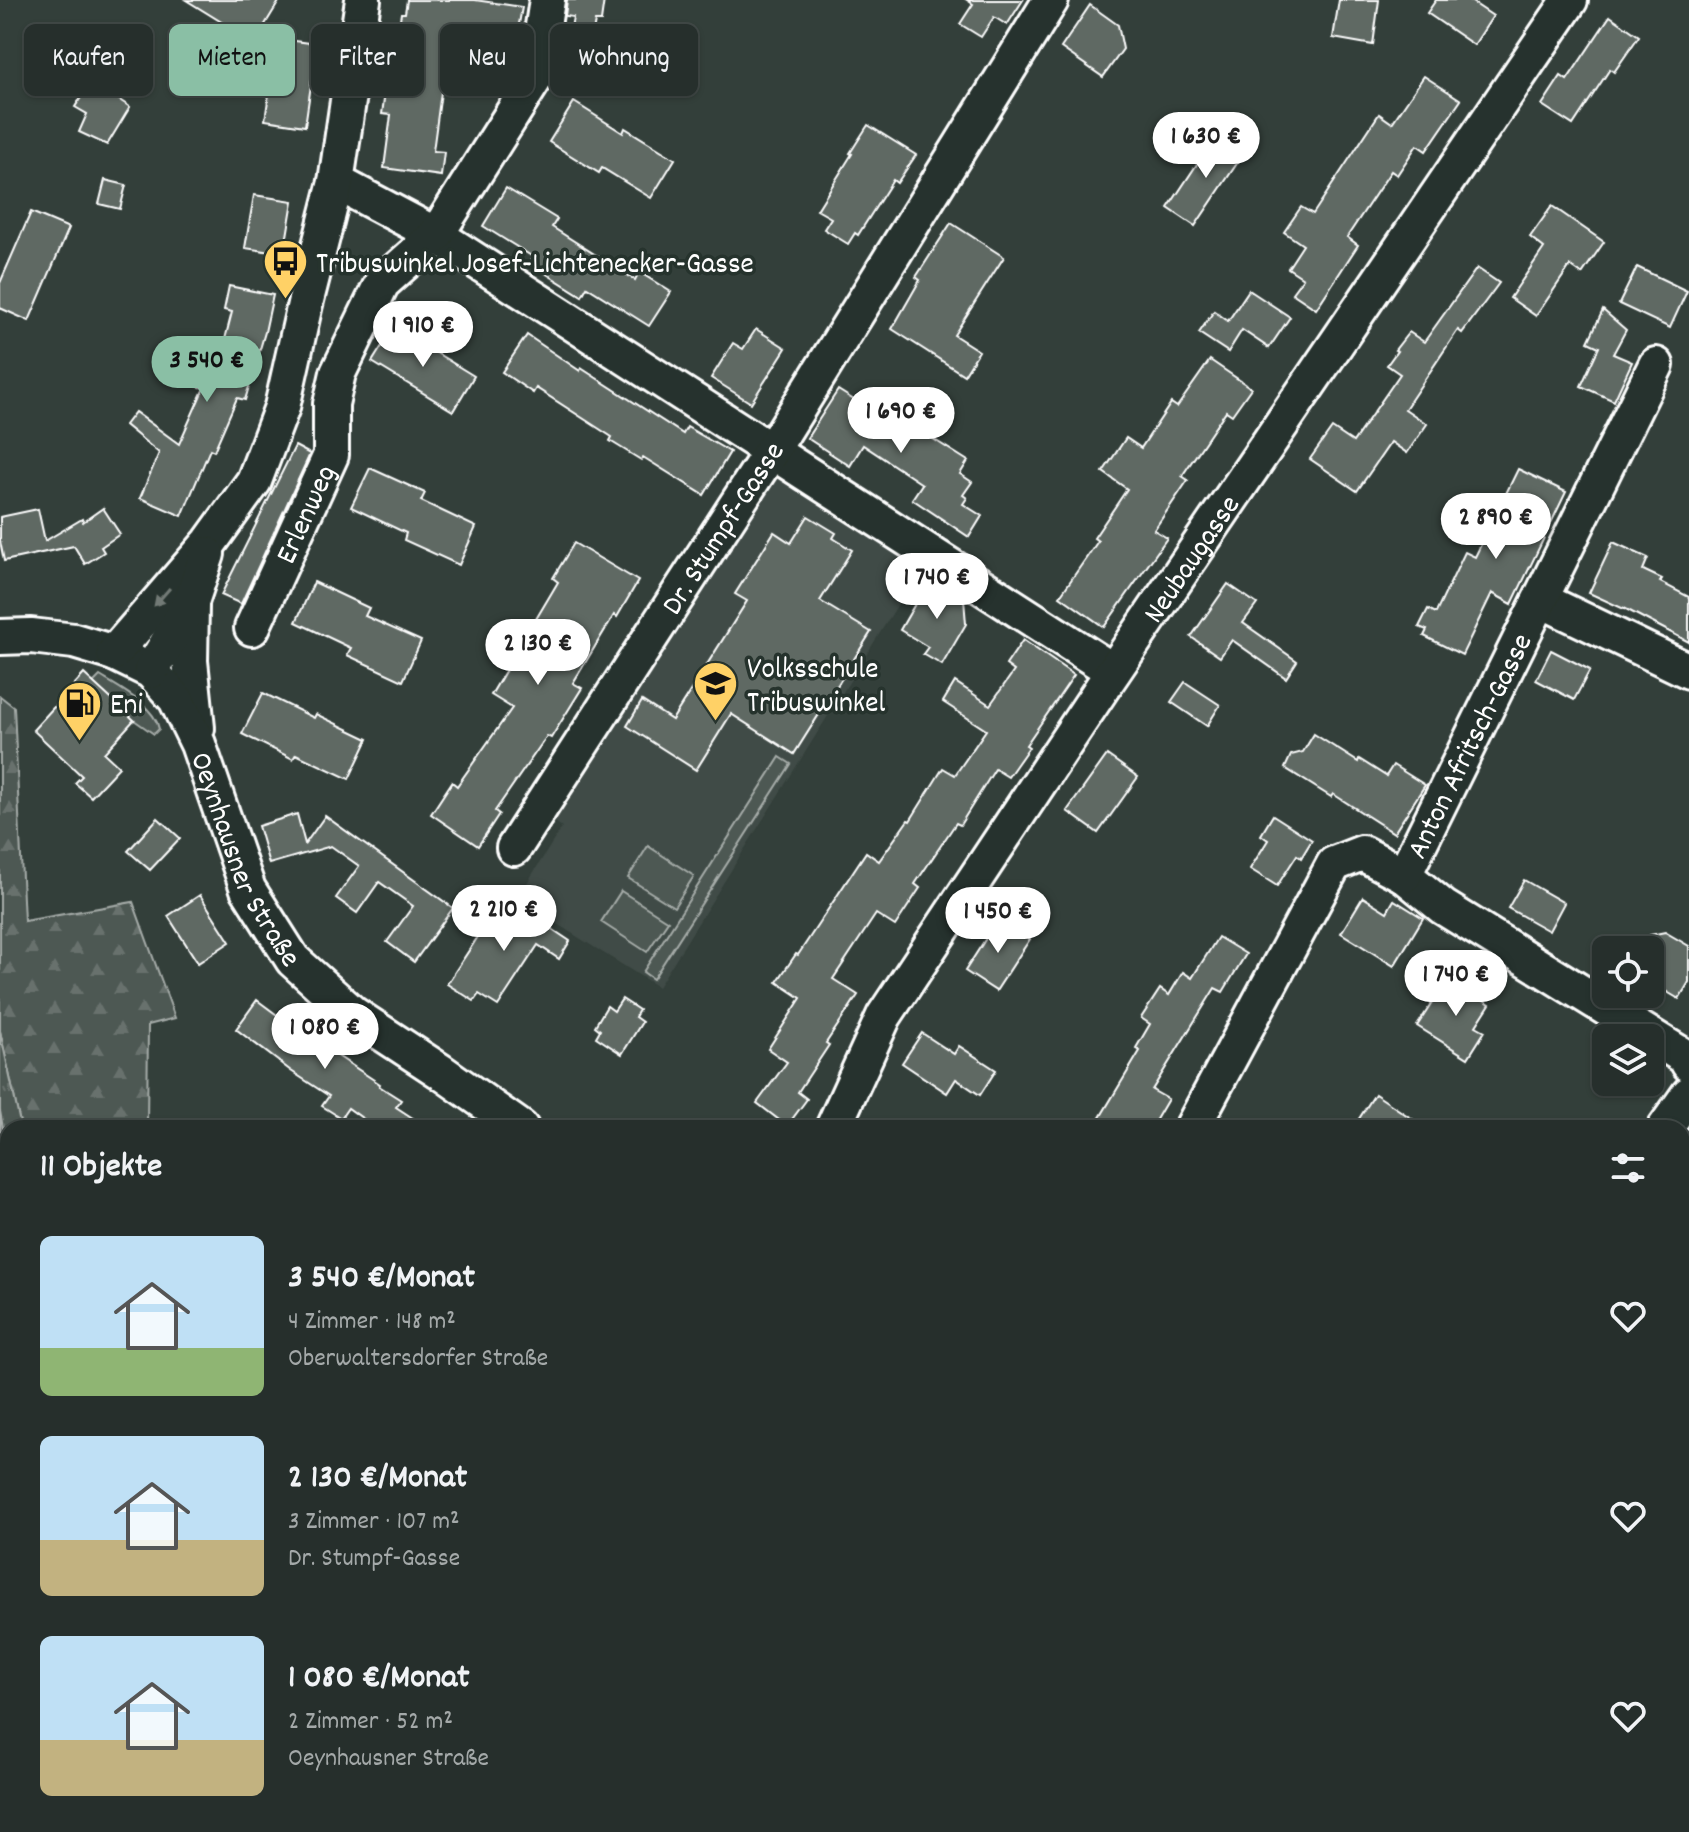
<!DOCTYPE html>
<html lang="de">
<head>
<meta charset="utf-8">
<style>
  body { margin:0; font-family:Dekko,sans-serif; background:#323b38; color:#f1f3f6; height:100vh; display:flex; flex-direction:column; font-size:30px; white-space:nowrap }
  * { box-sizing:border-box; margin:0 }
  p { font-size:26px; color:#a4a9a9 }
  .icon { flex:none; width:44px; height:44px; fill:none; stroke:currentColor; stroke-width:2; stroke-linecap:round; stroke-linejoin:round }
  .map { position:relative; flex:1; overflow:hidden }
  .panel { position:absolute; left:0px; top:1120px; width:1690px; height:712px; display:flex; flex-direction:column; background:#262f2c; border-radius:24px 24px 0 0; box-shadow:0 2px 6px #0004,0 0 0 2px #424a48 }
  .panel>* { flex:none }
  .guide { position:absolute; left:24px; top:24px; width:800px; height:72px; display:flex; gap:16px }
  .fabs { position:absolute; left:1592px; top:936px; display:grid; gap:16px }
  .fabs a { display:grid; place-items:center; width:72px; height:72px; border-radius:12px; background:#262f2c; box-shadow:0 2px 6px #0004,0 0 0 2px #424a48; font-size:40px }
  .price { position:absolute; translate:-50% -68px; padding:0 18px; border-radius:28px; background:#fff; color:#222; font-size:26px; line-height:52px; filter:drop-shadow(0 2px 4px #0008) }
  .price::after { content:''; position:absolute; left:50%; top:48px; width:24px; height:18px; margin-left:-12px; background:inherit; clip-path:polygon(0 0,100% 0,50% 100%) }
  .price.on { background:#8abfa5; color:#111 }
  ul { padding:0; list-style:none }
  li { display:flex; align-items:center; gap:24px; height:200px; padding:0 40px }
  li span { display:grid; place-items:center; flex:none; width:224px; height:160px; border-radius:12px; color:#555 }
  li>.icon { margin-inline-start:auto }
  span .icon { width:96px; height:96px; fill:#fffc; stroke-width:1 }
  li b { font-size:34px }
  h2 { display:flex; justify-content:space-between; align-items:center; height:96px; padding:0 40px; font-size:34px }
  .tag { padding:0 28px; border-radius:12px; background:#262f2c; box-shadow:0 2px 6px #0004,0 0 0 2px #424a48; font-size:28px; line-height:72px }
  .tag.on { background:#8abfa5; color:#111 }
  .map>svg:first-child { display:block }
  .built { fill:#404c47 }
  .grass { fill:#4d5853; stroke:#a6aca9; stroke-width:2 }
  .forest { fill:url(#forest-firs); stroke:#a6aca9; stroke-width:2 }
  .park { fill:url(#park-tufts); stroke:#a6aca9; stroke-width:2 }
  .garden { fill:url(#garden-furrows); stroke:#a6aca9; stroke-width:2 }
  .water { fill:url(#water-waves); stroke:#abb0ae; stroke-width:2 }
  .building { fill:#5f6964; stroke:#fff; stroke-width:2 }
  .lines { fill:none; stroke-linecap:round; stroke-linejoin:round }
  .minor-casing { stroke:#fff; stroke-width:40 }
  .minor { stroke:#26332d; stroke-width:34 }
  .oneway { fill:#727a76 }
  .labels { text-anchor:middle; stroke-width:7; stroke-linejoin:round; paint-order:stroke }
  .poi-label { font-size:30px; fill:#fff; stroke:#26332d; text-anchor:start }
  .street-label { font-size:30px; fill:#fff; stroke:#26332d }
</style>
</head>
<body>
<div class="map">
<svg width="1689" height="1832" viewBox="0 0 1689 1832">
  <defs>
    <pattern id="forest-firs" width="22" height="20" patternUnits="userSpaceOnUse" patternTransform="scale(2)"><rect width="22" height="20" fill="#4d5853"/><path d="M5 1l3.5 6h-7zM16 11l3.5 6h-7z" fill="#68716d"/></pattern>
    <pattern id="park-tufts" width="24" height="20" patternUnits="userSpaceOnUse" patternTransform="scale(2)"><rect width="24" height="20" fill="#4d5853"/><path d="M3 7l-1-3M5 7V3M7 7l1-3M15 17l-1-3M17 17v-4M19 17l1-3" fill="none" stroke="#68716d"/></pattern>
    <pattern id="garden-furrows" width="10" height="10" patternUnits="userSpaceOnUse" patternTransform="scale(2)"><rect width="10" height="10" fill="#4d5853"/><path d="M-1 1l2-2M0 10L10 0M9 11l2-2" fill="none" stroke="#68716d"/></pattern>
    <pattern id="water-waves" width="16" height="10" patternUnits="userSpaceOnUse" patternTransform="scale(2)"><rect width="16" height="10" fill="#737b78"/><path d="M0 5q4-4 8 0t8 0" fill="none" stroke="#606462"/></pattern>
  </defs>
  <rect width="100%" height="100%" fill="#333f3a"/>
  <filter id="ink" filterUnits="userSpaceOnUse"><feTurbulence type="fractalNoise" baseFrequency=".0125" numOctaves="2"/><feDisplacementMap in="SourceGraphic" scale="16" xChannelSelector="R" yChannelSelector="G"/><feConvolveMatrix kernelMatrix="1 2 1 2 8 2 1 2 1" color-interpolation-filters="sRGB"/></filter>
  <g filter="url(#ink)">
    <path class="built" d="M771,473L920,569L658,987L517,899L562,827L547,816Z"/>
    <g class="grass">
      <path d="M100,676C119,688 155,706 159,729L154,734L134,720L93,683Z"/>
      <path d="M780,757L791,764L653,979L643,972Z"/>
      <path d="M648,846L694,876L674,907L628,878Z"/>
      <path d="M621,891L668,921L647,952L601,922Z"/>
      <path d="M496,1824H592L590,1832H492Z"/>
      <path d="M641,1824H691L703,1832H639Z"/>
    </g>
    <g class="forest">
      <path d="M0,696L14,707L24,921L133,902L175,1018L148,1025L147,1128H21L0,1031Z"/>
      <path d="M8,1379V1581L0,1603V1417Z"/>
      <path d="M0,1651L8,1656V1824H496L492,1832H0Z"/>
    </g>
    <path class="park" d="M0,1031L21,1128H8V1379L0,1417Z"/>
    <path class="garden" d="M8,1581V1656L0,1651V1603Z"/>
    <path class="water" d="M0,1111L8,1157V1329L0,1371Z"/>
    <g class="building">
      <path d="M186,0H280L258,36L317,44L305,126L265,120L275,55Z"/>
      <path d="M407,0H475L522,7L509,81L444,70L433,151L444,152L441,176L384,168L391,115L382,114L385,92L393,94L400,45H396L401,13H405Z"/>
      <path d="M567,0H604L601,21H595L593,32L571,28L573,17L565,16Z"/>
      <path d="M967,0H1023L1007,25L994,17L981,37L960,24L973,4Z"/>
      <path d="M1339,0H1379L1373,45L1333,38Z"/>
      <path d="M1436,0H1469L1493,16L1474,45L1427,13Z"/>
      <path d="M1090,5L1118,25L1123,49L1103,77L1061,48Z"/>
      <path d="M1610,16L1639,36L1614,72L1610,69L1573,125L1542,105L1561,76L1567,80Z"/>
      <path d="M96,49L132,71L115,97L130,107L107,145L79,132L87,114L75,107L90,83L80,77Z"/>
      <path d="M1424,76L1461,100L1426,151L1417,145L1397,175L1391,171L1347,237L1358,245L1316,309L1292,293L1303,278L1288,268L1303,245L1284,232L1301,207L1313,214L1379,114L1392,123Z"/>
      <path d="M574,102L623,133L625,128L675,159L651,198L602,168L599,173L549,142Z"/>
      <path d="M868,125L916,155L897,183L893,180L858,235L855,233L848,244L824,229L831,218L817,210L852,154L850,153Z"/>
      <path d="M1217,134L1244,153L1195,226L1168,208Z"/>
      <path d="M105,180L126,185L120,209L99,204Z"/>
      <path d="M506,188L557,219L552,227L635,280L639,272L671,292L649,326L587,287L582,296L529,263L533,257L483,226Z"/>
      <path d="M254,195L293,201L284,254L245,248Z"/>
      <path d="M1552,206L1604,242L1582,274L1570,266L1536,316L1510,298L1544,248L1530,237Z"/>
      <path d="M31,212L69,228L29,321L0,308V283Z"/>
      <path d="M951,223L1004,257L954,335L979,351L964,375L892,329L920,280L916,277Z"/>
      <path d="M1637,267L1687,291L1670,328L1619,304Z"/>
      <path d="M1477,268L1499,283L1462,333L1458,330L1405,409L1427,424L1407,453L1391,442L1357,491L1310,459L1332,428L1353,442L1400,374L1387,365L1397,351L1395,350L1409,332L1424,342Z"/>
      <path d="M229,286L273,295L265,332L245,400L237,398L214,451L210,449L182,516L140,498L159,453L125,425L135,412L179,444L204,388L196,386L206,351L221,355L232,312L224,310Z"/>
      <path d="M1249,290L1290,317L1269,348L1242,330L1228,352L1199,333L1214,311L1228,321Z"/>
      <path d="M1603,310L1626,330L1613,354L1632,362L1614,401L1581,386L1599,347L1588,342Z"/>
      <path d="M394,327L474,376L453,411L372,362Z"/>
      <path d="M756,329L786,348L751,403L711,378L733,343L743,349Z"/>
      <path d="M527,335L580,371L581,368L683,434L687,427L730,452L704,495L643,457L641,460L610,441L612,437L536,388L533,393L502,372Z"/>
      <path d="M1210,360L1251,388L1232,415L1226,411L1182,476L1188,480L1154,530L1167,538L1104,627L1060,596L1098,541L1094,538L1127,489L1103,472L1126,438L1141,448L1171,403L1177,407Z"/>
      <path d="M838,390L892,424L904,406L936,427L930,437L968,461L960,474L972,482L963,495L967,498L963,504L982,516L969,537L912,499L922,484L863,445L850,466L807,438Z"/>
      <path d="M295,446L310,454L241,604L221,595Z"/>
      <path d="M370,468L425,493L421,501L476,527L459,565L404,540L406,533L351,507Z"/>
      <path d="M1518,469L1566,492L1512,604L1492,593L1462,655L1424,636L1427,630L1419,627L1428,609L1436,613L1465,552L1475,557Z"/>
      <path d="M103,508L120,534L101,547L104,552L85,564L74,546L4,561L0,541V517L38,509L45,541L82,519L83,522Z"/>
      <path d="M808,516L836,533L833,538L852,550L820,601L871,632L794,754L731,714L696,770L627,726L642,701L672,720L747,601L735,594L774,532L791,543Z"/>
      <path d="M1613,542L1648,558L1643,570L1662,579L1660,582L1689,597V642L1624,608V609L1589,593Z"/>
      <path d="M574,543L638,581L617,617L614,615L573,683L582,688L551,738L547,736L495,811L499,814L478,846L431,814L452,782L457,786L512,708L491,695L558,582L553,578Z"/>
      <path d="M930,578L964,599L966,624L942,665L923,654L928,647L900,630Z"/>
      <path d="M314,582L369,608L365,616L421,641L403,681L347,655L351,648L296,622Z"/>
      <path d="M1228,584L1257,604L1243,623L1297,661L1286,678L1232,640L1220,657L1191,637Z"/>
      <path d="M1023,640L1074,675L1026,745L1029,747L1008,777L995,769L960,825L956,823L915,884L920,888L895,926L876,914L833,979L858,995L826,1043L829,1045L798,1092L807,1099L787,1126L757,1103L787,1062L768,1049L801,998L777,982L796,954L798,955L866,852L879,861L908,820L910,821L943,768L955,775L986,730L943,702L955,682L990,705L1014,671L1006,665Z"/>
      <path d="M1551,650L1590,670L1574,700L1536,680Z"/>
      <path d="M84,674L134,720L104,753L119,767L91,797L75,783L82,776L33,730Z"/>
      <path d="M1185,682L1220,705L1207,726L1171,702Z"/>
      <path d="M263,693L314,718L316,714L368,739L349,779L296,754L293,759L242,734Z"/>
      <path d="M1314,734L1358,762L1359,759L1386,776L1393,765L1425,785L1394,833L1333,794L1331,797L1285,768L1291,755L1303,752Z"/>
      <path d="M1107,755L1138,777L1098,833L1067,811Z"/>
      <path d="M297,814L305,844L325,816L453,908L414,962L387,942L413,906L379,882L357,913L336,898L359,866L331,846L269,864L258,826Z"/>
      <path d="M1273,815L1312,840L1301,858L1297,855L1277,886L1250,869L1268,840L1261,835Z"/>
      <path d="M158,818L180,838L150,870L128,851Z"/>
      <path d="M1524,880L1564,903L1549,931L1508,908Z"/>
      <path d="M200,895L230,942L198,963L168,916Z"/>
      <path d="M504,897L570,941L559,959L538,945L498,1006L479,994L474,1001L447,984Z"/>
      <path d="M1363,897L1387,912L1394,900L1423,918L1394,966L1341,933Z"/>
      <path d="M999,918L1030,939L996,991L965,971Z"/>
      <path d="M1665,932L1689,946V982L1679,999L1650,982V935Z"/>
      <path d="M1218,937L1246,954L1223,992L1215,988L1152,1090L1168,1099L1151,1128H1110L1098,1121L1140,1051L1136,1048L1150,1024L1141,1018L1160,989L1169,995L1183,972L1192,978Z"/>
      <path d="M1449,977L1490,1004L1476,1026L1485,1031L1468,1058L1417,1026Z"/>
      <path d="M622,999L639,1010L635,1017L642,1022L622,1054L596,1037L600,1030L595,1026L607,1006L614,1011Z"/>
      <path d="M257,1000L320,1047L321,1045L380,1084L379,1086L401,1100L396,1107L428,1128H376L348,1108L341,1118L322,1106L329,1096L291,1071L236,1029Z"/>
      <path d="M922,1033L954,1054L959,1046L996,1070L980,1095L956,1079L947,1093L902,1063Z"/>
      <path d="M1375,1094L1426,1128H1353Z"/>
    </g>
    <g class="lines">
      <defs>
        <g id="minor">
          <path d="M336,182L436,235L1113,671"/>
          <path d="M1541,600L1689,671"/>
          <path d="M191,605L190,661L197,728"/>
          <path id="s1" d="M252,628L331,455V404L338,373L382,283L436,235L535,78L547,0"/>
          <path id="s2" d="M0,637L31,636L74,641L114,653L151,671L176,699L198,744L248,889L293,960L353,1014L440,1071L521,1128"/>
          <path d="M114,653L210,542L254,481L282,407L305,304L336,182L363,0"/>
          <path d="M151,671L191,602L207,554"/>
          <path id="s3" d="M514,848L772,450L1051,0"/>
          <path d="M1404,875L1443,907L1685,1057L1689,1064"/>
          <path id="s4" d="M833,1128L884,1016L1102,688L1570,0"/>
          <path id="s5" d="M1192,1128L1334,864L1362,853L1404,875L1656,365"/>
          <path d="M1665,1128L1689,1094"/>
          <path d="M1579,1824L1605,1832"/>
          <path d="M615,1832L617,1824"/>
        </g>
      </defs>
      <use href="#minor" class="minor-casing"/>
      <use href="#minor" class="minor"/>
    </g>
    <defs><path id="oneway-solid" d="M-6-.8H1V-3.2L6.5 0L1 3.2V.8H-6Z" transform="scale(2)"/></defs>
    <use class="oneway" href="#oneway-solid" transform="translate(162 597) rotate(131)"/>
  </g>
  <defs>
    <symbol id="bus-pin" viewBox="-11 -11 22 30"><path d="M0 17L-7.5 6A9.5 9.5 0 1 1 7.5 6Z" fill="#ffd166" stroke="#26332d"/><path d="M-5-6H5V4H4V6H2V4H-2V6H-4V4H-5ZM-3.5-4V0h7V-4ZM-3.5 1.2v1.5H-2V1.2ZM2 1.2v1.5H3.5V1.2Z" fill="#111"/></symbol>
    <symbol id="school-pin" viewBox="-11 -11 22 30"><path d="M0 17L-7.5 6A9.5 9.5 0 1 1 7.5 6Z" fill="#ffd166" stroke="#26332d"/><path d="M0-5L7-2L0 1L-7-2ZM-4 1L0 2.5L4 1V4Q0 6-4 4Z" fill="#111"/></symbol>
    <symbol id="fuel-pin" viewBox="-11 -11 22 30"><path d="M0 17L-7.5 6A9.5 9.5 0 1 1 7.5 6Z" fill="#ffd166" stroke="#26332d"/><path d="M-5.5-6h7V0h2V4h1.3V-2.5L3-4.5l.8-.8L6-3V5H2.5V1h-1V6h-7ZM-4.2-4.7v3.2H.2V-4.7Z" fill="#111"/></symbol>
  </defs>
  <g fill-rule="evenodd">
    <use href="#bus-pin" x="260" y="236" width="51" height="69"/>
    <use href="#school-pin" x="690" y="658" width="51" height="69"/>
    <use href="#fuel-pin" x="54" y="678" width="51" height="69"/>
  </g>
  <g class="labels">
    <g class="poi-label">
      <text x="316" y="272">Tribuswinkel Josef-Lichtenecker-Gasse</text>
      <text x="747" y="677">Volksschule<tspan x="747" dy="34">Tribuswinkel</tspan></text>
      <text x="110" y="713">Eni</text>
    </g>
    <g class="street-label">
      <text dy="10" stroke="none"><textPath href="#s1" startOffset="126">Erlenweg</textPath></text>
      <text dy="10" stroke="none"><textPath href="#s3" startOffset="382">Dr. Stumpf-Gasse</textPath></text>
      <text dy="10" stroke="none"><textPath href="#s4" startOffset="674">Neubaugasse</textPath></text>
      <text dy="10" stroke="none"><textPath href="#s5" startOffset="522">Anton Afritsch-Gasse</textPath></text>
      <text dy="10" stroke="none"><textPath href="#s2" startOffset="370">Oeynhausner Straße</textPath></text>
    </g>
  </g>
</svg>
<div class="fabs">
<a><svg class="icon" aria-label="locate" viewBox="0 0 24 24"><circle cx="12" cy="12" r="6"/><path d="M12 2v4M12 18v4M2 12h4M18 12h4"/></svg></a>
<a><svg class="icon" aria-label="layers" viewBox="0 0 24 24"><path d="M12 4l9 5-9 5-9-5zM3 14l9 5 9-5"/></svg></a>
</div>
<b class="price" style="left:1206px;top:180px">1 630 €</b>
<b class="price" style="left:423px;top:369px">1 910 €</b>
<b class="price on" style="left:207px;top:404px">3 540 €</b>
<b class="price" style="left:901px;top:455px">1 690 €</b>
<b class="price" style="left:1496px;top:561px">2 890 €</b>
<b class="price" style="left:937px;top:621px">1 740 €</b>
<b class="price" style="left:538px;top:687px">2 130 €</b>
<b class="price" style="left:504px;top:953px">2 210 €</b>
<b class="price" style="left:998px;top:955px">1 450 €</b>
<b class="price" style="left:1456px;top:1018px">1 740 €</b>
<b class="price" style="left:325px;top:1071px">1 080 €</b>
<div class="guide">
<a class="tag">Kaufen</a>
<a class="tag on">Mieten</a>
<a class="tag">Filter</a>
<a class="tag">Neu</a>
<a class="tag">Wohnung</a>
</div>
<section class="panel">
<h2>11 Objekte<svg class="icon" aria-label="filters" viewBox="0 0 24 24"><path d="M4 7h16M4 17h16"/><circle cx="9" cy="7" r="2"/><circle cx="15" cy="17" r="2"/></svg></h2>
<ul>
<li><span style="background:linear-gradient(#bfe0f5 70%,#8fb573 0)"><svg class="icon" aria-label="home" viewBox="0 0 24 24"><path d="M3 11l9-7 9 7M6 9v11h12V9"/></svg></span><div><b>3 540 €/Monat</b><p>4 Zimmer · 148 m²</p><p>Oberwaltersdorfer Straße</p></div><svg class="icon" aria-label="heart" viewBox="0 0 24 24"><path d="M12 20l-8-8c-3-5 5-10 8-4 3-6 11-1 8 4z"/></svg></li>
<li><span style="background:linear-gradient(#bfe0f5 65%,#c2b280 0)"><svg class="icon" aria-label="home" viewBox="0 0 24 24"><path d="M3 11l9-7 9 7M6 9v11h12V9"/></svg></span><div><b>2 130 €/Monat</b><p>3 Zimmer · 107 m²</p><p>Dr. Stumpf-Gasse</p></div><svg class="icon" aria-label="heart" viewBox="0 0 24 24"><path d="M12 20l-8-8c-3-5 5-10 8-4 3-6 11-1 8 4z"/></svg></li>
<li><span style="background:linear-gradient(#bfe0f5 65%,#c2b280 0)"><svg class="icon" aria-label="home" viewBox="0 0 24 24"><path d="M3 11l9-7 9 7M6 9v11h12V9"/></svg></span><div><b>1 080 €/Monat</b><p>2 Zimmer · 52 m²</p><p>Oeynhausner Straße</p></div><svg class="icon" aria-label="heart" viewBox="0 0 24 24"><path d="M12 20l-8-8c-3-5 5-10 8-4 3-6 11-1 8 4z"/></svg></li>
</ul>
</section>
</div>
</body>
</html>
